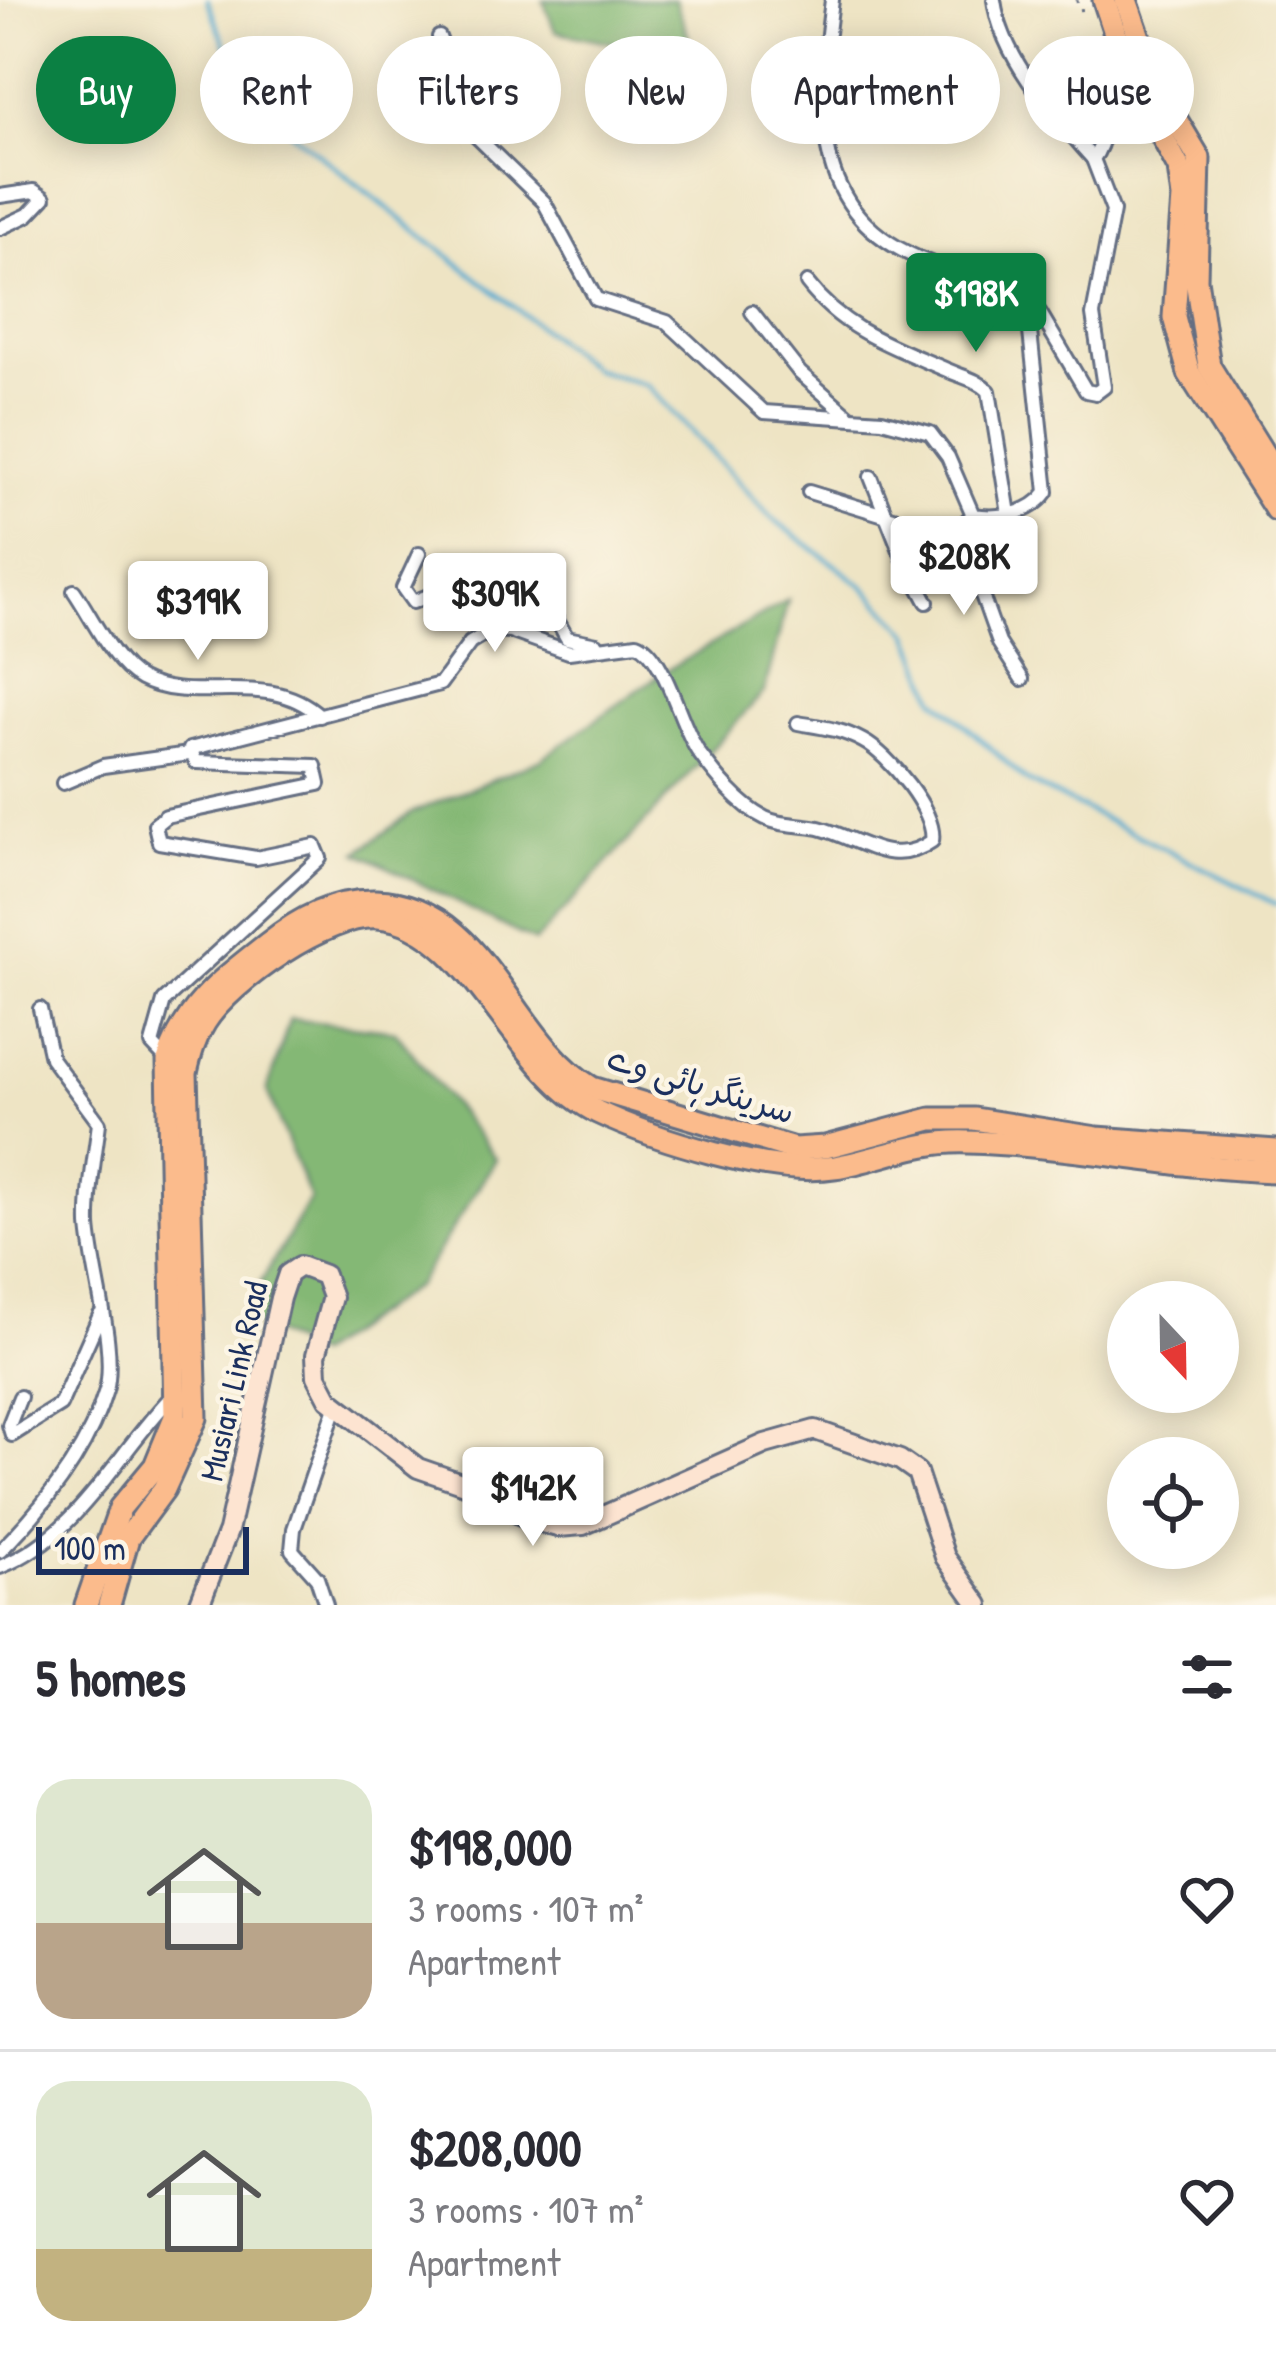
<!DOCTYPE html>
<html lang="en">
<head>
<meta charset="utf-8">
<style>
  body { margin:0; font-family:"Patrick Hand","Playpen Sans Arabic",sans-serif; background:#f2f2f3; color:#2b2b33; height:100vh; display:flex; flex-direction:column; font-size:45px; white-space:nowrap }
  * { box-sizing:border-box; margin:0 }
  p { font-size:39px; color:#7c7c81 }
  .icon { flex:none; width:66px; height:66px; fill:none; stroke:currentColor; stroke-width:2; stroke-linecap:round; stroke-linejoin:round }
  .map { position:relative; height:1605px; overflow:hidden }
  .sheet { display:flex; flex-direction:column; background:#fff; flex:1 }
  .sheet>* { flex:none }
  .top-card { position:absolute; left:36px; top:36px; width:1206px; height:108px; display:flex; gap:24px }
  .needle { width:78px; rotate:158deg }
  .fabs { position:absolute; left:1107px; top:1281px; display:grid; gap:24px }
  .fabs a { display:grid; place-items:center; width:132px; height:132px; border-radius:50%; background:#fff; box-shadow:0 6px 30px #0003; font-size:60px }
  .scale { position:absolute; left:36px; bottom:30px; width:213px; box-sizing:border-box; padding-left:12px; border:6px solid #1b2f5e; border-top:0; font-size:33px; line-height:42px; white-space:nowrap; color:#1b2f5e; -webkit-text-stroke:9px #fcf5e5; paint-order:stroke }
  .price { position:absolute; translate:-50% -102px; padding:0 27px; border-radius:12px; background:#fff; color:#222; font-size:39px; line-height:78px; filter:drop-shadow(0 3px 6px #0008) }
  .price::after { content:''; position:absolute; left:50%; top:72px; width:36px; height:27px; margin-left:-18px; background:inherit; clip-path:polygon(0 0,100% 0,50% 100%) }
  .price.on { background:#0b8043; color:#fff }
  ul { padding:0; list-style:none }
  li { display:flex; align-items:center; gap:36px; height:300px; padding:0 36px }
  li+li { border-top:3px solid #e1e1e2 }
  li span { display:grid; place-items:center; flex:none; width:336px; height:240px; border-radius:36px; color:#555 }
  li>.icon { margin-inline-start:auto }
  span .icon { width:144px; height:144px; fill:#fffc; stroke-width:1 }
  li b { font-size:51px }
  h2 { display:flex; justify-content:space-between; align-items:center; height:144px; padding:0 36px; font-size:51px }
  .tag { padding:0 42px; border-radius:54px; background:#fff; box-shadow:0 6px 30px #0003; font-size:42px; line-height:108px }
  .tag.on { background:#0b8043; color:#fff }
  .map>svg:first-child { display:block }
  .forest { fill:#84b874; stroke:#507469; stroke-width:3 }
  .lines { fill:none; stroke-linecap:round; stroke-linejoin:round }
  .stream { stroke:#53abd0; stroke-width:4.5 }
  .minor-casing { stroke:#656e82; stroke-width:18 }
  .secondary-casing { stroke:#656e82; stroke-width:24 }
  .trunk-casing { stroke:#656e82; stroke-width:27 }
  .path { stroke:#656e82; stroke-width:3; stroke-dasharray:3 9; stroke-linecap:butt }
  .minor { stroke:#fff; stroke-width:12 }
  .secondary { stroke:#fde4d1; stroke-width:18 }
  .trunk { stroke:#fbbb8c; stroke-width:21 }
  .labels { text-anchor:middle; stroke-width:9; stroke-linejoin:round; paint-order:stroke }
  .street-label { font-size:33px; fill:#1b2f5e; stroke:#fcf5e5 }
</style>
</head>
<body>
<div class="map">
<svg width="1276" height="1605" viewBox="0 0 1276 1605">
  <rect width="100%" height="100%" fill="#fcf5e5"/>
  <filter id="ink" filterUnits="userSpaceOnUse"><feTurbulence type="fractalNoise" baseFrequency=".00833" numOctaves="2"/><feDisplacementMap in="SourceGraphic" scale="24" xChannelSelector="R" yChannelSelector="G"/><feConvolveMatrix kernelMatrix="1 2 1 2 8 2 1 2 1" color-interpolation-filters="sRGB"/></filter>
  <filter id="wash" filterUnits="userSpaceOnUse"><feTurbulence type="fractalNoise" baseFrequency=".004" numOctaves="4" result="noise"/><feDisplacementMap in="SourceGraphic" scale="48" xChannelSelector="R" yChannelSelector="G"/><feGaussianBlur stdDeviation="2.7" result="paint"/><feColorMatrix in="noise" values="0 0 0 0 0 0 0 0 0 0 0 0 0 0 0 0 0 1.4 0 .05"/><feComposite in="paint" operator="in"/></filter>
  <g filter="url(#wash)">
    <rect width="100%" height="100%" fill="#eee4c4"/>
    <g class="forest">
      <path d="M543,0H675L697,60L555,31Z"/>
      <path d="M788,600L764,692L535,942L358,852L413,812L540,760L662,673Z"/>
      <path d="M290,1019L395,1031L496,1159L417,1285L316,1355L241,1316L310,1199L267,1091Z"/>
    </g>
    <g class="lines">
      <path class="stream" d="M207,0L247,98L593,369L647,385L772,518L863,586L910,634L935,698L1027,781L1276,904"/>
    </g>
  </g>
  <g filter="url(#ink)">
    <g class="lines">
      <defs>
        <g id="minor">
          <path d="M832,0C817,117 807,224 942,267C976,278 1010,282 1032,311"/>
          <path d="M994,0C1002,60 1055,116 1093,159"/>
          <path d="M439,37L476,136L544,202L596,299L667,322L764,412L882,420L930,433L948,457L973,515C999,519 1030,515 1047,492L1028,313H1040L1086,391L1096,393L1104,387L1093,315L1113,211L1093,159C1116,129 1102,76 1113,39"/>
          <path d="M0,196L34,191L44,198L28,215L0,228"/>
          <path d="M807,283C844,331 894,347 947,370C962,377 977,379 989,391L1009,514"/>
          <path d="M752,312L800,373L849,416"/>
          <path d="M871,477L903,558L927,602"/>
          <path d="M809,492L923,527L958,528L973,515"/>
          <path d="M958,528L999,643L1022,679"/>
          <path d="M419,554L403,588L413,602L468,580L526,566L567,638L597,644"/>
          <path d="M74,591C92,617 113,664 141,679C193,707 268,668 320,716"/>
          <path d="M63,783L103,766L189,754"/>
          <path d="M168,1061L152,1044L164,1001L320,858L315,846L256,858L159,842L155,825L166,816L319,784L315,766L196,762L190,749L440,684L470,643L491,630L510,631L569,652L637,643C665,653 680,726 699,753C716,776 739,805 765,818C781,826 802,824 819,828C859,838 892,870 932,841C937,812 888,754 863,741C841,729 821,727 798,723"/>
          <path d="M20,1397L9,1425L12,1435L60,1405L100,1315"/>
          <path d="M0,1551C45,1506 88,1452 106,1390C117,1349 92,1271 89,1225C88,1192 95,1156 99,1123L51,1058L40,1009"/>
          <path d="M0,1567C81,1534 116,1453 175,1393"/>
          <path d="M326,1605L317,1578L292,1550L294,1529L337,1404"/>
        </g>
        <path id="secondary" d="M199,1605L228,1531L280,1298L288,1274L300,1266L324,1275L332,1297L316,1355L317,1376L329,1399L418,1468L467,1485L530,1520L558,1527L583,1525L765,1444L815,1430L900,1460L917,1472L945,1557L979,1605"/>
        <g id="trunk">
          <path d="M1104,0L1128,72L1179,168L1183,198L1174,317L1189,373L1276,510"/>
          <path d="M1126,0L1156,86L1199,158L1196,279L1209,366L1276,474"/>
          <path d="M86,1605L120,1508L155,1466L175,1417L168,1061C184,1007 224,978 267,944C300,918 333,900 376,901C486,904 510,1040 592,1088L794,1149L825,1147L931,1119H974L1097,1138L1276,1151"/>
          <path d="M109,1605L128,1538L164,1489L196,1418L186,1073C190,1055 194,1039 205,1022C231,981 328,913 378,917C471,924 512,1070 597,1112C654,1139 773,1177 835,1167C881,1159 920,1140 968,1142C1071,1145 1173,1168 1276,1171"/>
        </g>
      </defs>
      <use href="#minor" class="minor-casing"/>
      <use href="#secondary" class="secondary-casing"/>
      <use href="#trunk" class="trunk-casing"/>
      <path class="path" d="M1077,0L1078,10L1090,9"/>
      <use href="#minor" class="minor"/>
      <use href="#secondary" class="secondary"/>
      <use href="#trunk" class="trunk"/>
    </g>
  </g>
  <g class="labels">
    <g class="street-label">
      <text transform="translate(701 1084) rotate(17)" y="12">سرینگر ہائی وے</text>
      <text transform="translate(233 1381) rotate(-77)" y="12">Musiari Link Road</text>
    </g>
  </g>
</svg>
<div class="fabs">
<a><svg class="needle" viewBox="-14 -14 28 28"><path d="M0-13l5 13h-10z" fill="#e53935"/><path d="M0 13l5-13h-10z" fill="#7c7c81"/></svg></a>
<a><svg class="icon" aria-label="locate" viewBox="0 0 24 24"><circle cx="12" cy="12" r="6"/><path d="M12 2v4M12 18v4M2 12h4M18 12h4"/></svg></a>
</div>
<div class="scale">100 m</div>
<b class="price on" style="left:976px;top:355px">$198K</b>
<b class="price" style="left:964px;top:618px">$208K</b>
<b class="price" style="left:495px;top:655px">$309K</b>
<b class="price" style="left:198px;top:663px">$319K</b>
<b class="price" style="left:533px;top:1549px">$142K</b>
<div class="top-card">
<a class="tag on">Buy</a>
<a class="tag">Rent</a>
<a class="tag">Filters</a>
<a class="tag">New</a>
<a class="tag">Apartment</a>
<a class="tag">House</a>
</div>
</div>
<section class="sheet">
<h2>5 homes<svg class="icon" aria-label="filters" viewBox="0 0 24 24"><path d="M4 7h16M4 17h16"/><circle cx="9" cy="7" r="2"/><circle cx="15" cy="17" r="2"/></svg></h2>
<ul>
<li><span style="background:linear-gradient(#dfe7d0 60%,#b9a48a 0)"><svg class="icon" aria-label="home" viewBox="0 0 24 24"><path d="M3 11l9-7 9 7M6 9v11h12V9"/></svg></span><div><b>$198,000</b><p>3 rooms · 107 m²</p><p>Apartment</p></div><svg class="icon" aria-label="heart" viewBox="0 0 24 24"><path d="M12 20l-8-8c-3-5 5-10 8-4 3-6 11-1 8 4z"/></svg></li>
<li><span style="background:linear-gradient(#dfe7d0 70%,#c2b280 0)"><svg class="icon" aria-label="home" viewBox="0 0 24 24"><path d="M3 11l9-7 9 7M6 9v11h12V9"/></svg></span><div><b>$208,000</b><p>3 rooms · 107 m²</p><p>Apartment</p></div><svg class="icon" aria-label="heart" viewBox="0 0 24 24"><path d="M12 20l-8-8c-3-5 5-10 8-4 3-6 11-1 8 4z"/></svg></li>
</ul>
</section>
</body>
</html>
